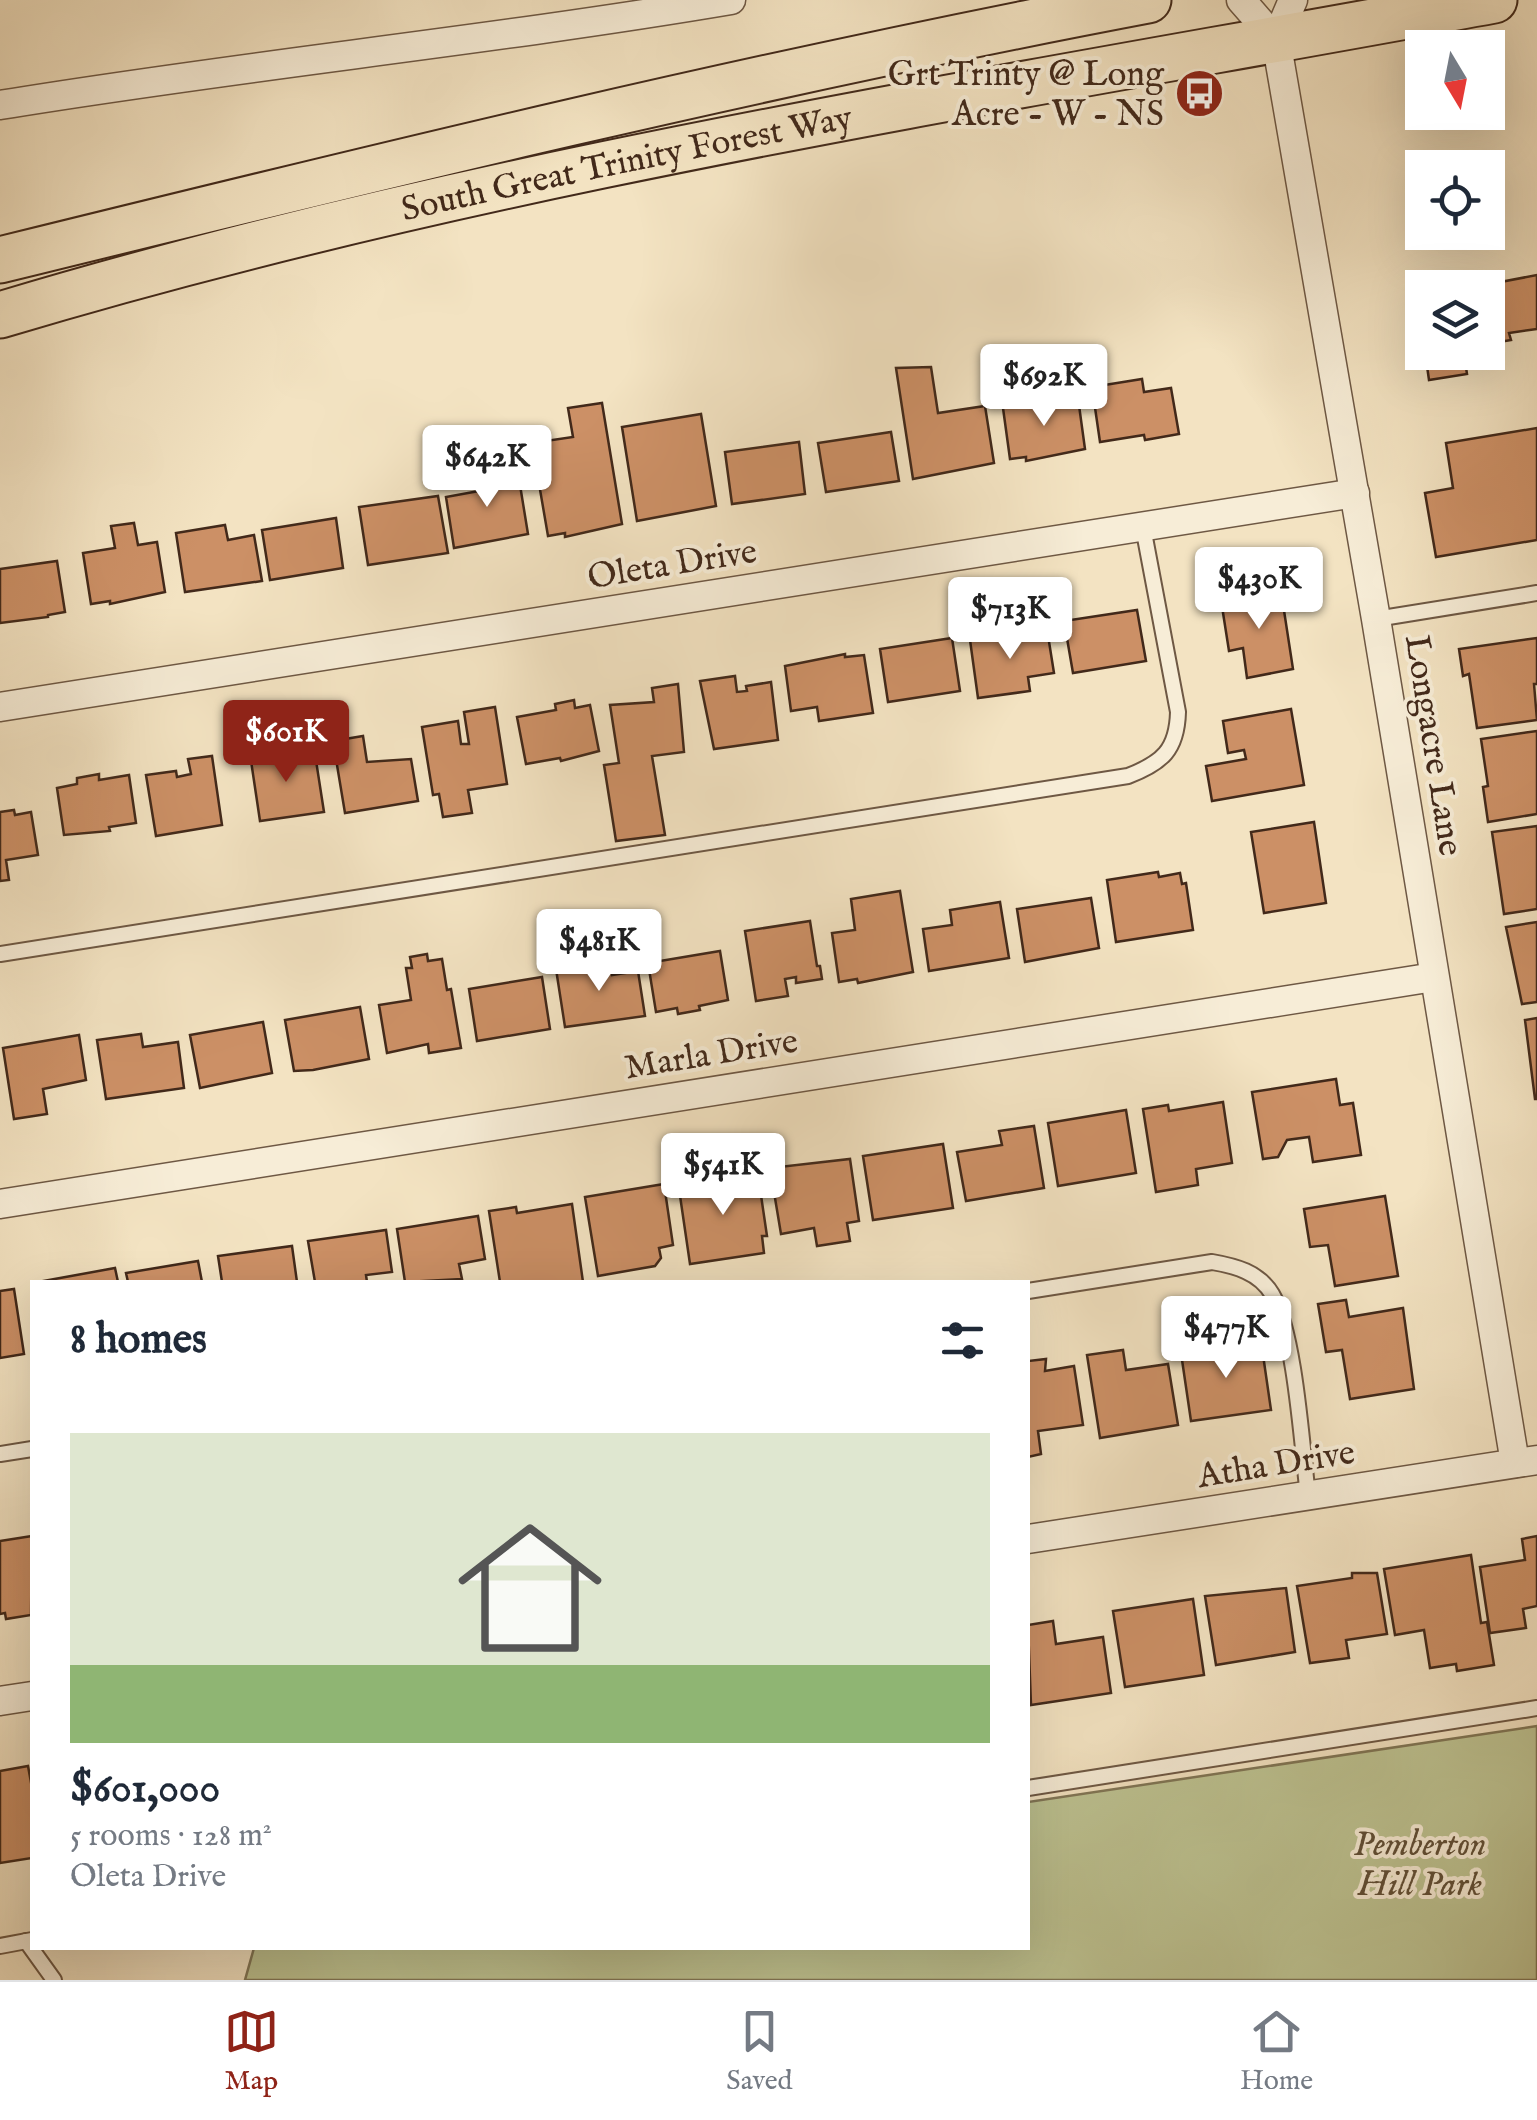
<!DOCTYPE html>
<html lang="en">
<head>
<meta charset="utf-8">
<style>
  body { margin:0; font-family:"IM FELL English",serif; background:#f6f6f7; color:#1f2937; height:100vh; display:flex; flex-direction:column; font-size:38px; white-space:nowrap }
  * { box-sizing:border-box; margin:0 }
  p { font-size:32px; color:#747a83 }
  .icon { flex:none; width:55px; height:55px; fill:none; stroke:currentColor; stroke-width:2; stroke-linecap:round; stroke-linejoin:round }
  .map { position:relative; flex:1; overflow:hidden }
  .drawer { position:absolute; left:30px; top:1280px; width:1000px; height:670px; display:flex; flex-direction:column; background:#fff; border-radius:0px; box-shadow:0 10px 40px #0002 }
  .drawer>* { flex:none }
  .needle { width:65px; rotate:170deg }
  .buttons { position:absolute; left:1405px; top:30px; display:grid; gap:20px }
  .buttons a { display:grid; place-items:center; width:100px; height:100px; border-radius:0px; background:#fff; box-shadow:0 10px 40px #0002; font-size:50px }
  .price { position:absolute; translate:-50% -85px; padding:0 22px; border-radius:10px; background:#fff; color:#222; font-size:32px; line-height:65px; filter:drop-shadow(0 2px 5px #0008) }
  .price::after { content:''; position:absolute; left:50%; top:60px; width:30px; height:22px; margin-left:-15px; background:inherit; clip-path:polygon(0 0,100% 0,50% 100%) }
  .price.current { background:#8f2418; color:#fff }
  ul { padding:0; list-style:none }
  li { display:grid; align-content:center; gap:20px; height:530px; padding:0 40px }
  li span { display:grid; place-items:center; height:310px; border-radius:0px; color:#555 }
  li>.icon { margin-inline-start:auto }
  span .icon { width:180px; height:180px; fill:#fffc; stroke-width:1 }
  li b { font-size:42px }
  h2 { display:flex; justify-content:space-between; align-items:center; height:120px; padding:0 40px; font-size:42px }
  .dock { display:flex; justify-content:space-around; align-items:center; height:140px; border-top:2px solid #e0e1e3; background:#fff; font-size:28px; color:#747a83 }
  .dock a { display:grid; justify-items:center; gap:5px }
  .dock .current { color:#8f2418 }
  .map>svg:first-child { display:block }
  .green { fill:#bdc392; stroke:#807656; stroke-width:2.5 }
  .building { fill:#cc9066; stroke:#42291a; stroke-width:2.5 }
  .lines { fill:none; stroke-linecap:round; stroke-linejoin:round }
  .lane-casing { stroke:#6e5844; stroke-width:18 }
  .street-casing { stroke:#6e5844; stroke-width:31 }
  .primary-casing { stroke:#42291a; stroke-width:49 }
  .lane { stroke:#f7edd7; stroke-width:14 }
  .street { stroke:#f7edd7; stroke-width:28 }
  .primary { stroke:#f3e3c2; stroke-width:45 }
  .labels { text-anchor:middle; stroke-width:8; stroke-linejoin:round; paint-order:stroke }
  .poi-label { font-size:35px; fill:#42291a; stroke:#f7edd7; text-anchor:end }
  .street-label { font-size:35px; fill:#42291a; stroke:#f7edd7 }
  .park-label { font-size:35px; font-style:italic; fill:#615038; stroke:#f7edd7 }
</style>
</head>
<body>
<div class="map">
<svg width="1537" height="1980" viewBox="0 0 1537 1980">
  <rect width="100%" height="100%" fill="#f3e3c2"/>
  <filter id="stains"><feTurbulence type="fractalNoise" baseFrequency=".002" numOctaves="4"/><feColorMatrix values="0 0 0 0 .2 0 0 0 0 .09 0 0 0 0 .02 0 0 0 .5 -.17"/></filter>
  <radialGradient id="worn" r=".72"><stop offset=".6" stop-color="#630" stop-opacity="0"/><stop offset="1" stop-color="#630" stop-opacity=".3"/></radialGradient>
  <path class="green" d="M1537,1726V1980H245L254,1948H1028V1802Z"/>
  <g class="building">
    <path d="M1537,275V329L1509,333L1511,340L1488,344V288H1469Z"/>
    <path d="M1425,352H1468L1464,354L1467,374L1429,380Z"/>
    <path d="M931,367L938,413L985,406L994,463L913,479L896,368Z"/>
    <path d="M1142,379L1144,392L1171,388L1179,434L1145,440L1144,435L1100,442L1092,387Z"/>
    <path d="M1078,398L1085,449L1026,461V457L1010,459L1003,408Z"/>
    <path d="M602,403L622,524L565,537V533L548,536L532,443L573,437L568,408Z"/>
    <path d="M701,414L716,506L637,521L622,427Z"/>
    <path d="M1537,428V540L1436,557L1425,493L1453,488L1446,443Z"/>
    <path d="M891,432L899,481L826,492L818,443Z"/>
    <path d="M799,442L805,494L732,504L725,452Z"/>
    <path d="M497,464L498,470L506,469L509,487L520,485L528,534L454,548L446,497L479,491L474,467Z"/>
    <path d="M438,496L448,553L368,565L359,507Z"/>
    <path d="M336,518L343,568L270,580L262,530Z"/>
    <path d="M134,523L138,545L157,542L165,592L110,604V601L91,604L83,553L115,548L111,526Z"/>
    <path d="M225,525L228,540L254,535L262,581L185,592L176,533Z"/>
    <path d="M57,561L65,612L48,615V617L0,623V569Z"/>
    <path d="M1281,591L1293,669L1247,678L1243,648L1229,651L1221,600Z"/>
    <path d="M1137,610L1146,661L1073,673L1064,621Z"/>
    <path d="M1047,629L1054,673L1028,677L1030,691L978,698L970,640Z"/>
    <path d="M952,638L960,691L888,702L880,649Z"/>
    <path d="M1537,638V684H1534L1537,720L1477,728L1469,674L1463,676L1459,649Z"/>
    <path d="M845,654V657L864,655L873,713L819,721L817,707L791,711L785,666Z"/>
    <path d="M735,676L737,692L747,691L746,686L771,682L778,740L714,749L700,681Z"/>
    <path d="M678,684L684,752L652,756L665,835L616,841L604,765L619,763L610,705L654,702L652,688Z"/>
    <path d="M574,700L575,708L590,705L599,751L561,761L560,758L526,764L517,717L556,710L555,704Z"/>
    <path d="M495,707L507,784L468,790L472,813L443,817L439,794L433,795L422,727L458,721L461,744H469L464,712Z"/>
    <path d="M1291,709L1304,785L1212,801L1206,766L1246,759L1244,750L1228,753L1223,721Z"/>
    <path d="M1537,731V814L1488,822L1483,787L1488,786L1481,739Z"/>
    <path d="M363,736L367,762L411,759L418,801L345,813L333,741Z"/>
    <path d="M280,749L281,758L315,754L324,812L260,821L250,754Z"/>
    <path d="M212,756L222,825L156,836L146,775L176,771L177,777L191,774L188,759Z"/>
    <path d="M99,774V780L129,775L136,823L109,827L110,831L64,835L57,788L77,784V778Z"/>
    <path d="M14,810L15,815L31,812L38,855L6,860L9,880L0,881V812Z"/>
    <path d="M1314,822L1326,903L1264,913L1251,832Z"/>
    <path d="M1537,826V909L1504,914L1492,832Z"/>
    <path d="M1158,872L1159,877L1180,873L1182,884L1186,883L1193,930L1116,942L1107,880Z"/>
    <path d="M900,891L913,972L858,983L857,979L839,982L832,933L855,930L851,899Z"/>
    <path d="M1091,898L1099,948L1025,962L1017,909Z"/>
    <path d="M1000,902L1009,958L929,971L923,929L952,925L950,910Z"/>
    <path d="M810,921L817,966H820L822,979L796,983V977L785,979L788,996L756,1001L745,931Z"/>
    <path d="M1537,922V1002L1522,1004L1506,927Z"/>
    <path d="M720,951L728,1000L699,1006L700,1010L678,1014L677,1008L656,1012L648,963Z"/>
    <path d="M427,954L428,961L442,959L447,990L451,989L461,1048L429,1053L428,1044L387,1053L379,1005L411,1000L406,968H412L410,957Z"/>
    <path d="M610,961L612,975L638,971L645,1016L565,1027L556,969Z"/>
    <path d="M542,977L550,1029L477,1041L469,989Z"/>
    <path d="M360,1007L369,1059L313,1070L294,1071L285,1020Z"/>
    <path d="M1537,1018V1099H1535L1525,1020Z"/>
    <path d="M263,1022L272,1073L200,1088L190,1035Z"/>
    <path d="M141,1034L143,1047L178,1042L184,1088L106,1099L97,1040Z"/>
    <path d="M79,1035L86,1080L43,1089L47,1114L14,1119L3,1048Z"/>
    <path d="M1336,1079L1340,1105L1353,1103L1361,1155L1313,1162L1309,1137L1287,1140L1278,1157L1263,1159L1252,1092Z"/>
    <path d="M1223,1102L1232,1163L1196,1169L1198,1185L1156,1192L1143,1109L1168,1105L1169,1111Z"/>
    <path d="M1126,1110L1136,1173L1058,1186L1048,1123Z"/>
    <path d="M1034,1126L1044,1188L966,1201L957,1152L1002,1145L999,1131Z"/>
    <path d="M943,1144L953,1208L873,1220L863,1156Z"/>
    <path d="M850,1159L859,1221L847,1223L850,1241L817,1246L814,1228L781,1234L770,1168Z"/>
    <path d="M758,1175L767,1236H762L764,1253L690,1264L678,1182L703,1178L704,1183Z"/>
    <path d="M664,1184L673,1245L659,1248L661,1258L655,1266L598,1276L585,1197Z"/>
    <path d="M1385,1196L1398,1276L1335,1286L1328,1245L1310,1247L1304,1209Z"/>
    <path d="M572,1204L583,1282H500L489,1211L516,1207L517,1213Z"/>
    <path d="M478,1216L485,1259L459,1264L462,1279L405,1282L397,1229Z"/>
    <path d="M386,1230L392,1272L366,1275L367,1282H315L308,1241Z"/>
    <path d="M292,1246L297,1282H222L218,1256Z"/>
    <path d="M198,1261L202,1282H128L126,1273Z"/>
    <path d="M115,1268L118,1282H38Z"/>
    <path d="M14,1289L24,1354L0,1358V1291Z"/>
    <path d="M1346,1300L1349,1317L1403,1308L1414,1389L1350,1399L1342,1350L1326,1352L1318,1304Z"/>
    <path d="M1261,1341L1271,1410L1191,1421L1181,1353Z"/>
    <path d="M1123,1350L1126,1370L1168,1364L1178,1425L1100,1438L1087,1355Z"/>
    <path d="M1046,1359L1045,1371L1074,1366L1083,1425L1038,1431L1041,1454L1028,1457V1361Z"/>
    <path d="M32,1536L31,1615L6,1619L5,1613L0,1614V1541Z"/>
    <path d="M1537,1536V1606L1523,1609L1526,1628L1490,1633L1480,1567L1525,1560L1522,1539Z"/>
    <path d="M1471,1555L1481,1623L1487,1622L1494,1665L1457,1671L1456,1664L1430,1668L1424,1630L1395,1635L1384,1569Z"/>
    <path d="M1352,1573H1377L1387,1634L1346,1640L1349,1658L1310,1663L1297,1586L1352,1578Z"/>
    <path d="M1286,1588L1295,1652L1216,1665L1205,1596Z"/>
    <path d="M1193,1599L1204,1675L1125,1687L1113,1611Z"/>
    <path d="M1053,1621L1056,1644L1103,1637L1111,1693L1031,1705L1028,1625Z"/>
    <path d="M28,1766L32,1788V1858L0,1863V1771Z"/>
  </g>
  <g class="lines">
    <defs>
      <g id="lane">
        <path d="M1376,619L1537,593"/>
        <path d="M0,954L1128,776C1162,763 1177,750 1178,712L1143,527"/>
        <path d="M1028,1291L1212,1262C1235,1266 1259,1272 1272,1294C1295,1333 1302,1447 1308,1496"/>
        <path d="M0,1454L32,1449"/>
        <path d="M1028,1788L1537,1708"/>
        <path d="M26,1941L54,1980"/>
        <path d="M0,1946L32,1940"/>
      </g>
      <g id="street">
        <path d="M1241,0L1276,40"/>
        <path d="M1276,40L1376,619L1515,1463"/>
        <path d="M1276,40L1293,0"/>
        <path d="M0,105C243,65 488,41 731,0"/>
        <path d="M0,707L1355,493"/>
        <path d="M0,1204L1434,977"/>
        <path d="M1028,1539L1537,1460"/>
        <path d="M0,1701L32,1696"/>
      </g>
      <g id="primary">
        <path d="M0,260C381,166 762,73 1148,0"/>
        <path id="s1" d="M0,315C488,168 994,92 1494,0"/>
      </g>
    </defs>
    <use href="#lane" class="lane-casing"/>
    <use href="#street" class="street-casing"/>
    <use href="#primary" class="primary-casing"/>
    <use href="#lane" class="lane"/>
    <use href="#street" class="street"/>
    <use href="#primary" class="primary"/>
  </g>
  <defs>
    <symbol id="bus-disc" viewBox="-11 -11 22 22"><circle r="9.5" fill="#8f2418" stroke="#f7edd7"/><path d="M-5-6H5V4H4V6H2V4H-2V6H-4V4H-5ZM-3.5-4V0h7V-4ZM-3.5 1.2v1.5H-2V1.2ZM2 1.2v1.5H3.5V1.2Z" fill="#fff"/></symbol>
  </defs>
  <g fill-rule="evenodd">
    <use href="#bus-disc" x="1172" y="66" width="55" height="55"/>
  </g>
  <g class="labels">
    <g class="poi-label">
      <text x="1164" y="85">Grt Trinty @ Long<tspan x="1164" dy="40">Acre - W - NS</tspan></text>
    </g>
    <g class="street-label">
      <text dy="12" stroke="none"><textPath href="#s1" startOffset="645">South Great Trinity Forest Way</textPath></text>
      <text transform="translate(672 563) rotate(-9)" y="12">Oleta Drive</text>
      <text transform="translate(1435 745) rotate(81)" y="12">Longacre Lane</text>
      <text transform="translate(711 1053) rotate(-9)" y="12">Marla Drive</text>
      <text transform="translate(1276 1463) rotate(-9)" y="12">Atha Drive</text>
    </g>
    <g class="park-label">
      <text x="1420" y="1855">Pemberton<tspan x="1420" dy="40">Hill Park</tspan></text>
    </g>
  </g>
  <rect width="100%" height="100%" filter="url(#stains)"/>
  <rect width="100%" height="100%" fill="url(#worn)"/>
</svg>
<div class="buttons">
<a><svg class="needle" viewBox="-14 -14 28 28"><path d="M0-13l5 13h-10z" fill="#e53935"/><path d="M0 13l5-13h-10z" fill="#747a83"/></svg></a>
<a><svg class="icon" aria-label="locate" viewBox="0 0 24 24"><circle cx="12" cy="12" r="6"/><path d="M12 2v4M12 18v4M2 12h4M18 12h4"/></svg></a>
<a><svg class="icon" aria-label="layers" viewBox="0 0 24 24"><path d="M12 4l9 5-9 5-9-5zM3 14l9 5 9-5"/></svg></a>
</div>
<b class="price" style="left:1044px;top:429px">$692K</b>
<b class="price" style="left:487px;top:510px">$642K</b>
<b class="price" style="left:1259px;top:632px">$430K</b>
<b class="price" style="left:1010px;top:662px">$713K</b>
<b class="price current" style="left:286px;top:785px">$601K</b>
<b class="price" style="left:599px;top:994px">$481K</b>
<b class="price" style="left:723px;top:1218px">$541K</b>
<b class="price" style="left:1226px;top:1381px">$477K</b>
<section class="drawer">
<h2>8 homes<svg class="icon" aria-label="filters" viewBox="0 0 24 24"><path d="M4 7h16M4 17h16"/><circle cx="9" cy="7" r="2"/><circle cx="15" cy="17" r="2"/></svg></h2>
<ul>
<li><span style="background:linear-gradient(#dfe7d0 75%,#8fb573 0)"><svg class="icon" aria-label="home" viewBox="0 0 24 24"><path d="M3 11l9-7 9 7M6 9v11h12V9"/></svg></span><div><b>$601,000</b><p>5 rooms · 128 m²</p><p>Oleta Drive</p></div></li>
</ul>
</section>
</div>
<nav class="dock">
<a class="current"><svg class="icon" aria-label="map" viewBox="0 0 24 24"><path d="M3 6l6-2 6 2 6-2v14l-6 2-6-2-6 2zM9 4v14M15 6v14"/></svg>Map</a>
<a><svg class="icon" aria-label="saved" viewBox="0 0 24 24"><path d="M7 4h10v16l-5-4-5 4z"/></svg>Saved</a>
<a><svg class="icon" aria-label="home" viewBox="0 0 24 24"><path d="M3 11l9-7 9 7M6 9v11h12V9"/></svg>Home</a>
</nav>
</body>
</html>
